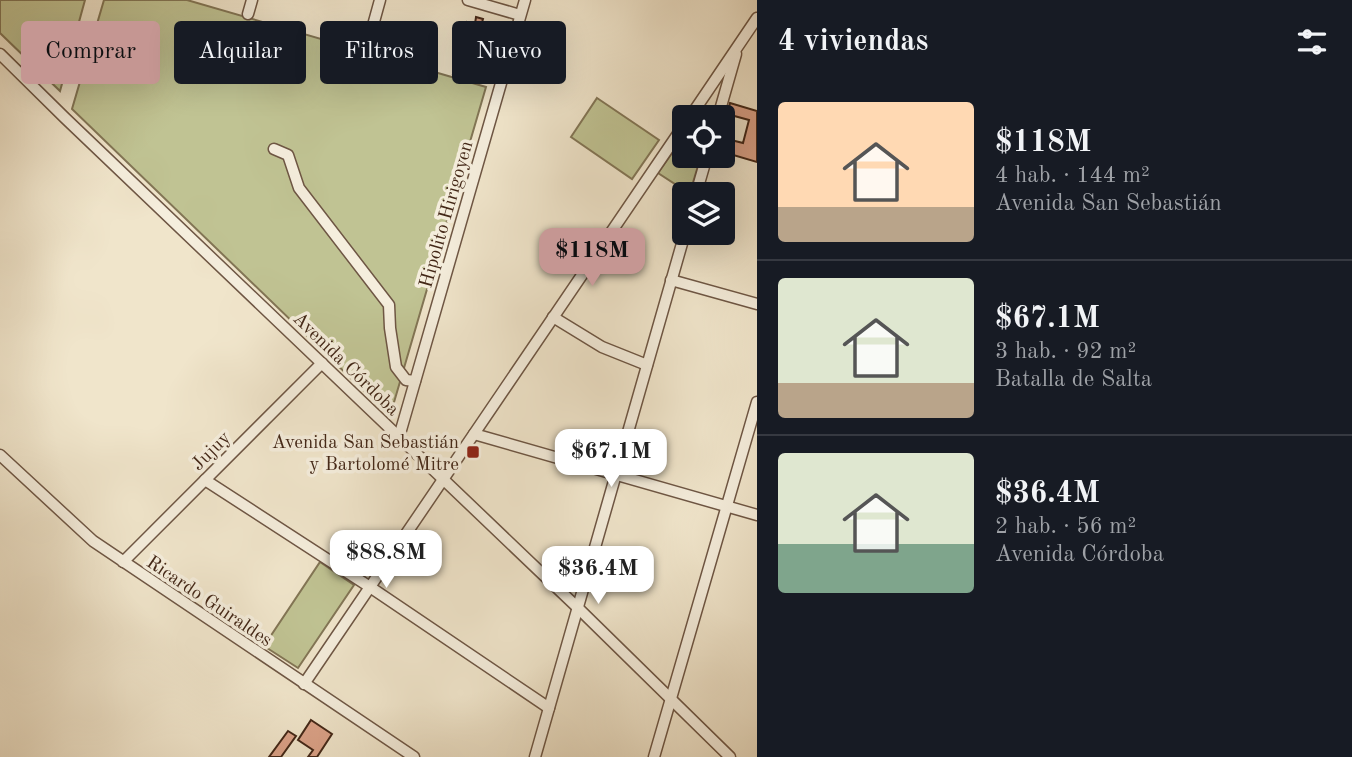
<!DOCTYPE html>
<html lang="es">
<head>
<meta charset="utf-8">
<style>
  body { margin:0; font-family:"Old Standard TT",serif; background:#242831; color:#f1f3f6; height:100vh; display:flex; flex-direction:column; font-size:26px; white-space:nowrap }
  * { box-sizing:border-box; margin:0 }
  p { font-size:23px; color:#9ea1a6 }
  .icon { flex:none; width:38px; height:38px; fill:none; stroke:currentColor; stroke-width:2; stroke-linecap:round; stroke-linejoin:round }
  .map { position:relative; flex:1; overflow:hidden }
  .sheet { display:flex; flex-direction:column; background:#171b24; width:595px }
  .sheet>* { flex:none }
  .banner { position:absolute; left:21px; top:21px; width:630px; height:63px; display:flex; gap:14px }
  .fabs { position:absolute; left:672px; top:105px; display:grid; gap:14px }
  .fabs a { display:grid; place-items:center; width:63px; height:63px; border-radius:7px; background:#171b24; box-shadow:0 7px 28px #0002; font-size:35px }
  .price { position:absolute; translate:-50% -60px; padding:0 16px; border-radius:14px; background:#fff; color:#222; font-size:23px; line-height:46px; filter:drop-shadow(0 2px 4px #0008) }
  .price::after { content:''; position:absolute; left:50%; top:42px; width:21px; height:16px; margin-left:-10px; background:inherit; clip-path:polygon(0 0,100% 0,50% 100%) }
  .price.current { background:#c59692; color:#111 }
  ul { padding:0; list-style:none }
  li { display:flex; align-items:center; gap:21px; height:175px; padding:0 21px }
  li+li { border-top:2px solid #363941 }
  li span { display:grid; place-items:center; flex:none; width:196px; height:140px; border-radius:7px; color:#555 }
  li>.icon { margin-inline-start:auto }
  span .icon { width:84px; height:84px; fill:#fffc; stroke-width:1 }
  li b { font-size:30px }
  h2 { display:flex; justify-content:space-between; align-items:center; height:84px; padding:0 21px; font-size:30px }
  .tag { padding:0 24px; border-radius:7px; background:#171b24; box-shadow:0 7px 28px #0002; font-size:24px; line-height:63px }
  .tag.current { background:#c59692; color:#111 }
  main { display:flex; flex:1; min-height:0 }
  .map>svg:first-child { display:block }
  .green { fill:#c0c393; stroke:#827555; stroke-width:2 }
  .building { fill:#dba288; stroke:#432717; stroke-width:2 }
  .lines { fill:none; stroke-linecap:round; stroke-linejoin:round }
  .minor-casing { stroke:#6e5644; stroke-width:13 }
  .minor { stroke:#f5eedd; stroke-width:10 }
  .poi-dot { fill:#8f2418; stroke:#f5eedd; stroke-width:2.5 }
  .labels { text-anchor:middle; stroke-width:7; stroke-linejoin:round; paint-order:stroke }
  .street-label { font-size:19px; fill:#432717; stroke:#f5eedd }
  .poi-label { font-size:19px; fill:#432717; stroke:#f5eedd; text-anchor:end }
</style>
</head>
<body>
<main>
<div class="map">
<svg width="757" height="757" viewBox="0 0 757 757">
  <rect width="100%" height="100%" fill="#f0e5cb"/>
  <filter id="stains"><feTurbulence type="fractalNoise" baseFrequency=".00286" numOctaves="4"/><feColorMatrix values="0 0 0 0 .2 0 0 0 0 .09 0 0 0 0 .02 0 0 0 .5 -.17"/></filter>
  <radialGradient id="worn" r=".72"><stop offset=".6" stop-color="#630" stop-opacity="0"/><stop offset="1" stop-color="#630" stop-opacity=".3"/></radialGradient>
  <g class="green">
    <path d="M0,0H85L60,91L0,33Z"/>
    <path d="M104,0H187L486,87L390,416L72,109Z"/>
    <path d="M597,98L659,140L632,179L571,137Z"/>
    <path d="M684,136V156H701L691,189L675,184L658,173Z"/>
    <path d="M320,562L354,585L298,668L264,646Z"/>
  </g>
  <g class="building">
    <path d="M476,17L483,19L477,41L486,43L475,80L453,74L459,52L466,54L469,42L462,40L467,22L475,24Z"/>
    <path d="M730,103L757,111V162L723,152V138L743,143L749,120L727,114Z"/>
    <path d="M311,720L332,734L317,757H308L313,750L298,740Z"/>
    <path d="M288,731L296,736L281,757H269Z"/>
  </g>
  <g class="lines">
    <defs>
      <g id="minor">
        <path d="M468,0L520,15"/>
        <path d="M248,14L252,0"/>
        <path d="M367,47L380,0"/>
        <path d="M0,54L65,118L578,608L730,757"/>
        <path d="M690,117L757,18"/>
        <path d="M718,117L736,54"/>
        <path d="M274,149L288,155L299,188L389,305L390,328L396,367L406,380L415,381"/>
        <path d="M696,194L707,156"/>
        <path d="M671,280L757,304"/>
        <path d="M553,317L602,347L647,365"/>
        <path d="M474,434L757,515"/>
        <path d="M399,437L525,0"/>
        <path d="M0,455L93,541L414,757"/>
        <path d="M205,480L370,587L549,708"/>
        <path d="M123,562L322,363"/>
        <path d="M304,684L684,125"/>
        <path d="M535,757L685,233"/>
        <path d="M654,757L757,402"/>
      </g>
    </defs>
    <use href="#minor" class="minor-casing"/>
    <use href="#minor" class="minor"/>
  </g>
  <rect class="poi-dot" x="466" y="445" width="14" height="14" rx="3.5"/>
  <g class="labels">
    <g class="street-label">
      <text transform="translate(445 214) rotate(-74)" y="7">Hipolito Hirigoyen</text>
      <text transform="translate(347 363) rotate(44)" y="7">Avenida Córdoba</text>
      <text transform="translate(210 450) rotate(-45)" y="7">Jujuy</text>
      <text transform="translate(210 600) rotate(34)" y="7">Ricardo Guiraldes</text>
    </g>
    <g class="poi-label">
      <text x="459" y="448">Avenida San Sebastián<tspan x="459" dy="22">y Bartolomé Mitre</tspan></text>
    </g>
  </g>
  <rect width="100%" height="100%" filter="url(#stains)"/>
  <rect width="100%" height="100%" fill="url(#worn)"/>
</svg>
<div class="fabs">
<a><svg class="icon" aria-label="locate" viewBox="0 0 24 24"><circle cx="12" cy="12" r="6"/><path d="M12 2v4M12 18v4M2 12h4M18 12h4"/></svg></a>
<a><svg class="icon" aria-label="layers" viewBox="0 0 24 24"><path d="M12 4l9 5-9 5-9-5zM3 14l9 5 9-5"/></svg></a>
</div>
<b class="price current" style="left:592px;top:288px">$118M</b>
<b class="price" style="left:611px;top:489px">$67.1M</b>
<b class="price" style="left:386px;top:590px">$88.8M</b>
<b class="price" style="left:598px;top:606px">$36.4M</b>
<div class="banner">
<a class="tag current">Comprar</a>
<a class="tag">Alquilar</a>
<a class="tag">Filtros</a>
<a class="tag">Nuevo</a>
</div>
</div>
<section class="sheet">
<h2>4 viviendas<svg class="icon" aria-label="filters" viewBox="0 0 24 24"><path d="M4 7h16M4 17h16"/><circle cx="9" cy="7" r="2"/><circle cx="15" cy="17" r="2"/></svg></h2>
<ul>
<li><span style="background:linear-gradient(#ffd9b3 75%,#b9a48a 0)"><svg class="icon" aria-label="home" viewBox="0 0 24 24"><path d="M3 11l9-7 9 7M6 9v11h12V9"/></svg></span><div><b>$118M</b><p>4 hab. · 144 m²</p><p>Avenida San Sebastián</p></div></li>
<li><span style="background:linear-gradient(#dfe7d0 75%,#b9a48a 0)"><svg class="icon" aria-label="home" viewBox="0 0 24 24"><path d="M3 11l9-7 9 7M6 9v11h12V9"/></svg></span><div><b>$67.1M</b><p>3 hab. · 92 m²</p><p>Batalla de Salta</p></div></li>
<li><span style="background:linear-gradient(#dfe7d0 65%,#7fa58c 0)"><svg class="icon" aria-label="home" viewBox="0 0 24 24"><path d="M3 11l9-7 9 7M6 9v11h12V9"/></svg></span><div><b>$36.4M</b><p>2 hab. · 56 m²</p><p>Avenida Córdoba</p></div></li>
</ul>
</section>
</main>
</body>
</html>
